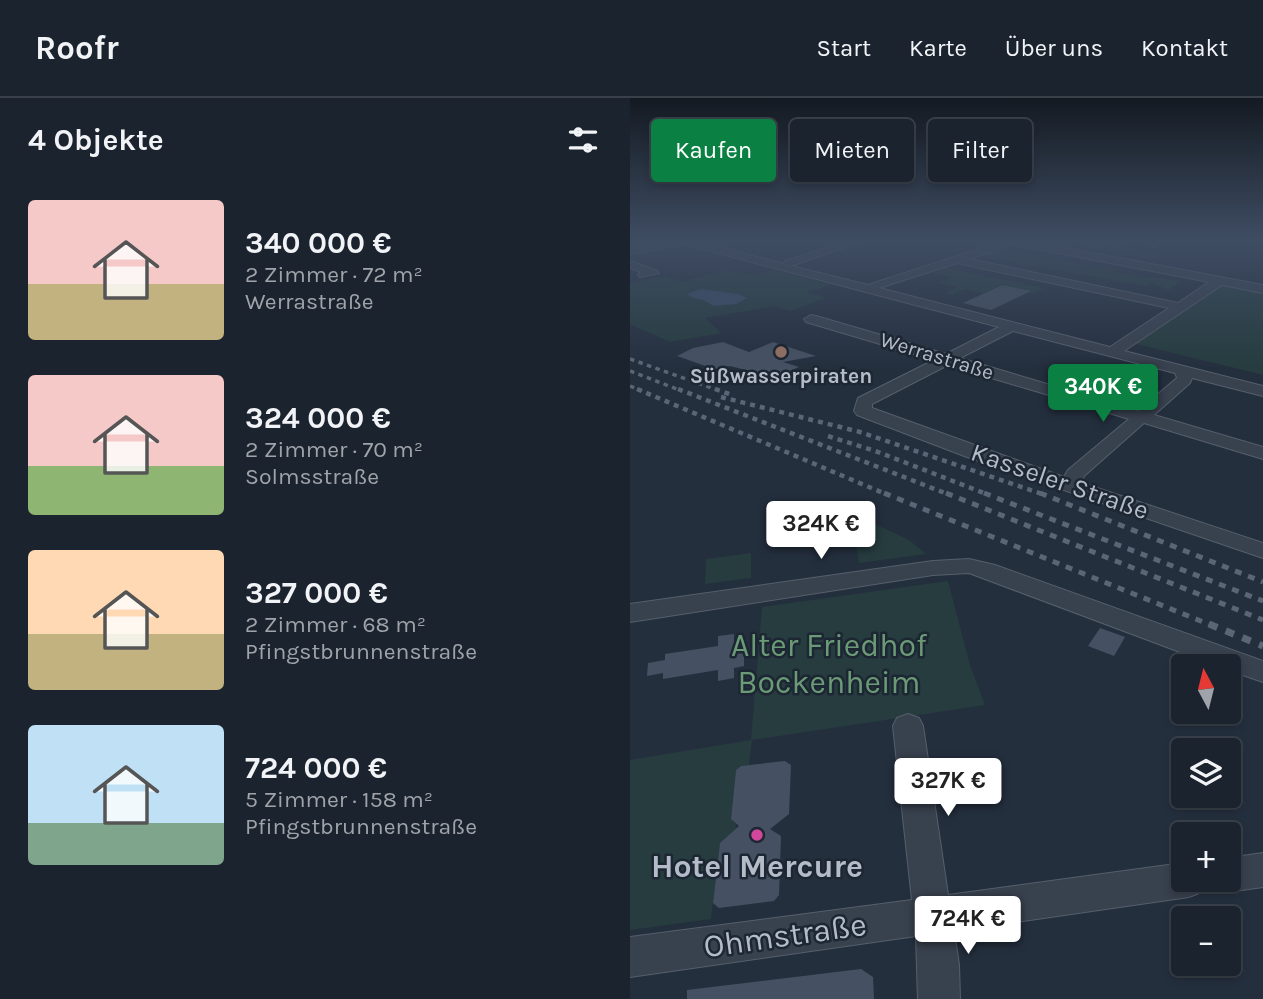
<!DOCTYPE html>
<html lang="de">
<head>
<meta charset="utf-8">
<style>
  body { margin:0; font-family:Karla,sans-serif; background:#242b36; color:#f1f3f6; height:100vh; display:flex; flex-direction:column; font-size:26px; white-space:nowrap }
  * { box-sizing:border-box; margin:0 }
  p { font-size:23px; color:#a0a4aa }
  .icon { flex:none; width:38px; height:38px; fill:none; stroke:currentColor; stroke-width:2; stroke-linecap:round; stroke-linejoin:round }
  .map { position:relative; flex:1; overflow:hidden }
  .details { display:flex; flex-direction:column; background:#1b232e; width:630px }
  .details>* { flex:none }
  .top-card { position:absolute; left:21px; top:21px; width:506px; height:63px; display:flex; gap:14px }
  .needle { width:46px; rotate:353deg }
  .tools { position:absolute; left:541px; top:556px; display:grid; gap:14px }
  .tools a { display:grid; place-items:center; width:70px; height:70px; border-radius:7px; background:#1b232e; box-shadow:0 4px 10px #0003,0 0 0 2px #39404a; font-size:35px }
  .price { position:absolute; translate:-50% -60px; padding:0 16px; border-radius:7px; background:#fff; color:#222; font-size:23px; line-height:46px; filter:drop-shadow(0 2px 4px #0008) }
  .price::after { content:''; position:absolute; left:50%; top:42px; width:21px; height:16px; margin-left:-10px; background:inherit; clip-path:polygon(0 0,100% 0,50% 100%) }
  .price.current { background:#0b8043; color:#fff }
  ul { padding:0; list-style:none }
  li { display:flex; align-items:center; gap:21px; height:175px; padding:0 28px }
  li span { display:grid; place-items:center; flex:none; width:196px; height:140px; border-radius:7px; color:#555 }
  li>.icon { margin-inline-start:auto }
  span .icon { width:84px; height:84px; fill:#fffc; stroke-width:1 }
  li b { font-size:30px }
  h2 { display:flex; justify-content:space-between; align-items:center; height:84px; padding:0 28px; font-size:30px }
  .pill { padding:0 24px; border-radius:7px; background:#1b232e; box-shadow:0 4px 10px #0003,0 0 0 2px #39404a; font-size:24px; line-height:63px }
  .pill.current { background:#0b8043; color:#fff }
  header { display:flex; align-items:center; gap:42px; box-sizing:border-box; height:98px; padding:0 35px; background:#1b232e; border-bottom:2px solid #39404a }
  header strong { font-size:33px }
  nav { display:flex; gap:38px; margin-inline-start:auto; font-size:24px }
  main { display:flex; flex:1; min-height:0 }
  .map>svg:first-child { display:block }
  .green { fill:#263c3f }
  .water { fill:#394c67 }
  .building { fill:#455162 }
  .lines { fill:none; stroke-linecap:round; stroke-linejoin:round }
  .minor-casing { stroke:#565f6c; stroke-width:2 }
  .minor { fill:#38414e; fill-rule:evenodd }
  .rail-far3 { stroke:#5a6575; stroke-width:3.5; stroke-dasharray:4.5 4.5; stroke-linecap:butt }
  .rail-far2 { stroke:#5a6575; stroke-width:4.5; stroke-dasharray:5 5; stroke-linecap:butt }
  .rail-far1 { stroke:#5a6575; stroke-width:5; stroke-dasharray:7 7; stroke-linecap:butt }
  .rail { stroke:#5a6575; stroke-width:7; stroke-dasharray:9 9; stroke-linecap:butt }
  .education-dot { fill:#8d6e63; stroke:#1d2633; stroke-width:2.5 }
  .hotel-dot { fill:#d1479c; stroke:#1d2633; stroke-width:2.5 }
  .labels { text-anchor:middle; stroke-width:5; stroke-linejoin:round; paint-order:stroke }
  .far-street-label { font-size:21px; fill:#b4bcc9; stroke:#1d2633 }
  .far-poi-label { font-size:21px; font-weight:bold; fill:#b4bcc9; stroke:#1d2633 }
  .street-label { font-size:26px; fill:#b4bcc9; stroke:#1d2633 }
  .near-park-label { font-size:32px; fill:#6b9a76; stroke:#1d2633 }
  .near-poi-label { font-size:32px; font-weight:bold; fill:#b4bcc9; stroke:#1d2633 }
  .near-street-label { font-size:32px; fill:#b4bcc9; stroke:#1d2633 }
</style>
</head>
<body>
<header>
<strong>Roofr</strong>
<nav><a>Start</a><a>Karte</a><a>Über uns</a><a>Kontakt</a></nav>
</header>
<main>
<section class="details">
<h2>4 Objekte<svg class="icon" aria-label="filters" viewBox="0 0 24 24"><path d="M4 7h16M4 17h16"/><circle cx="9" cy="7" r="2"/><circle cx="15" cy="17" r="2"/></svg></h2>
<ul>
<li><span style="background:linear-gradient(#f6c9c9 60%,#c2b280 0)"><svg class="icon" aria-label="home" viewBox="0 0 24 24"><path d="M3 11l9-7 9 7M6 9v11h12V9"/></svg></span><div><b>340 000 €</b><p>2 Zimmer · 72 m²</p><p>Werrastraße</p></div></li>
<li><span style="background:linear-gradient(#f6c9c9 65%,#8fb573 0)"><svg class="icon" aria-label="home" viewBox="0 0 24 24"><path d="M3 11l9-7 9 7M6 9v11h12V9"/></svg></span><div><b>324 000 €</b><p>2 Zimmer · 70 m²</p><p>Solmsstraße</p></div></li>
<li><span style="background:linear-gradient(#ffd9b3 60%,#c2b280 0)"><svg class="icon" aria-label="home" viewBox="0 0 24 24"><path d="M3 11l9-7 9 7M6 9v11h12V9"/></svg></span><div><b>327 000 €</b><p>2 Zimmer · 68 m²</p><p>Pfingstbrunnenstraße</p></div></li>
<li><span style="background:linear-gradient(#bfe0f5 70%,#7fa58c 0)"><svg class="icon" aria-label="home" viewBox="0 0 24 24"><path d="M3 11l9-7 9 7M6 9v11h12V9"/></svg></span><div><b>724 000 €</b><p>5 Zimmer · 158 m²</p><p>Pfingstbrunnenstraße</p></div></li>
</ul>
</section>
<div class="map">
<svg width="633" height="901" viewBox="0 0 633 901">
  <rect width="100%" height="100%" fill="#242f3e"/>
  <g class="green">
    <path d="M426,144H473L537,156L521,161L474,153L481,150L477,149L470,152Z"/>
    <path d="M368,151L485,172L481,174C504,179 526,179 550,183L539,192L521,185L516,188L348,158Z"/>
    <path d="M311,169L414,190L403,195L372,186L353,195L335,191L322,197L316,195L328,189L309,185L322,179L304,175L312,172L308,170Z"/>
    <path d="M96,172L124,178L143,172L200,187L177,194L196,200L160,213L146,208L75,220L91,235L40,244L0,226V185L35,178L52,184Z"/>
    <path d="M589,186L633,194V277L506,246Z"/>
    <path d="M223,416L279,442L296,456L229,465L221,422L210,418Z"/>
    <path d="M121,455V480L75,486L76,461Z"/>
    <path d="M318,483L340,567L355,607L122,642L119,667L111,668L106,672L101,721L106,726L105,739L90,745L81,821L0,832V662L121,642L132,509Z"/>
  </g>
  <path class="water" d="M71,191L108,196L117,200L106,206L83,208C73,199 64,203 57,196Z"/>
  <g class="building">
    <path d="M372,187L401,193L361,212L333,205Z"/>
    <path d="M93,244L119,254L143,244L186,258L153,264L169,269L145,279L137,276L126,279L120,273L100,268L84,271L47,258L63,250Z"/>
    <path d="M212,426L215,446L191,449L189,428Z"/>
    <path d="M470,530L495,539L484,558L458,548Z"/>
    <path d="M104,536V546L114,545V568L104,570V580L88,583V572L33,581V575L17,578L18,565L35,562V556L88,548V538Z"/>
    <path d="M155,663L161,667L159,716L140,731L151,738L149,797L144,803L89,810L83,805L90,745L109,728L101,721L106,672L111,668Z"/>
    <path d="M231,871L243,879L244,901H57V892Z"/>
  </g>
  <g class="lines">
    <defs>
      <g id="minor">
        <path d="M32,144H69L154,166L155,163L214,144H230L161,168L238,187L370,144H404L633,187V195L592,187L494,253L633,288V298L562,280L560,285L524,317L633,349V361L514,325L454,378L452,385L633,445V460L337,359L227,317L224,313L228,300L304,262L176,224L174,221L181,217L186,218L316,256L369,229L53,146L0,156V150ZM384,146L387,147L579,184L548,205L340,161ZM327,165L539,210L480,249L249,190ZM383,233L545,275L547,280L508,313L330,260ZM318,267L499,321L438,372L434,379L242,310V306Z"/>
        <path d="M512,144H528L529,146L524,149Z"/>
        <path d="M0,163L27,173L29,175L10,179L8,177L11,174L0,170Z"/>
        <path d="M339,461L365,467L633,563V584L598,572V569H590L339,475L303,477L0,524V506L303,463Z"/>
        <path d="M278,616L289,620L293,628L318,797L553,765V782H577L572,794L559,799L324,833L329,867L330,901H288L286,838L0,879V839L282,802L263,628L267,620Z"/>
        <path d="M633,755V789L598,794L585,789L582,782H598V760Z"/>
      </g>
    </defs>
    <use href="#minor" class="minor-casing"/>
    <use href="#minor" class="minor"/>
    <g class="rail-far3">
      <path d="M0,261L90,293"/>
      <path d="M0,273L52,293"/>
      <path d="M0,288L12,293"/>
    </g>
    <g class="rail-far2">
      <path d="M7,291L258,397"/>
      <path d="M48,291L320,397"/>
      <path d="M85,291L102,297"/>
      <path d="M91,299L230,334L415,397"/>
      <path d="M198,338L248,354L359,397"/>
    </g>
    <g class="rail-far1">
      <path d="M254,395L583,528"/>
      <path d="M316,395L633,522"/>
      <path d="M354,395L633,503"/>
      <path d="M410,395L633,484"/>
    </g>
    <path class="rail" d="M579,526L633,548"/>
  </g>
  <linearGradient id="sky" x2="0" y2="1"><stop stop-color="#141a22"/><stop offset="0.53" stop-color="#3f4d63"/><stop offset="1" stop-color="#3f4d63" stop-opacity="0"/></linearGradient>
  <rect width="633" height="270" fill="url(#sky)"/>
  <circle class="education-dot" cx="151" cy="254" r="7"/>
  <circle class="hotel-dot" cx="127" cy="737" r="7"/>
  <g class="labels">
    <g class="far-street-label">
      <text transform="translate(307 258) rotate(17)" y="7">Werrastraße</text>
    </g>
    <g class="far-poi-label">
      <text x="151" y="285">Süßwasserpiraten</text>
    </g>
    <g class="street-label">
      <text transform="translate(430 383) rotate(19)" y="9">Kasseler Straße</text>
    </g>
    <g class="near-park-label">
      <text x="199" y="558">Alter Friedhof<tspan x="199" dy="37">Bockenheim</tspan></text>
    </g>
    <g class="near-poi-label">
      <text x="127" y="779">Hotel Mercure</text>
    </g>
    <g class="near-street-label">
      <text transform="translate(155 837) rotate(-8)" y="11">Ohmstraße</text>
    </g>
  </g>
</svg>
<div class="tools">
<a><svg class="needle" viewBox="-14 -14 28 28"><path d="M0-13l5 13h-10z" fill="#e53935"/><path d="M0 13l5-13h-10z" fill="#a0a4aa"/></svg></a>
<a><svg class="icon" aria-label="layers" viewBox="0 0 24 24"><path d="M12 4l9 5-9 5-9-5zM3 14l9 5 9-5"/></svg></a>
<a>+</a>
<a>−</a>
</div>
<b class="price current" style="left:473px;top:326px">340K €</b>
<b class="price" style="left:191px;top:463px">324K €</b>
<b class="price" style="left:318px;top:720px">327K €</b>
<b class="price" style="left:338px;top:858px">724K €</b>
<div class="top-card">
<a class="pill current">Kaufen</a>
<a class="pill">Mieten</a>
<a class="pill">Filter</a>
</div>
</div>
</main>
</body>
</html>
